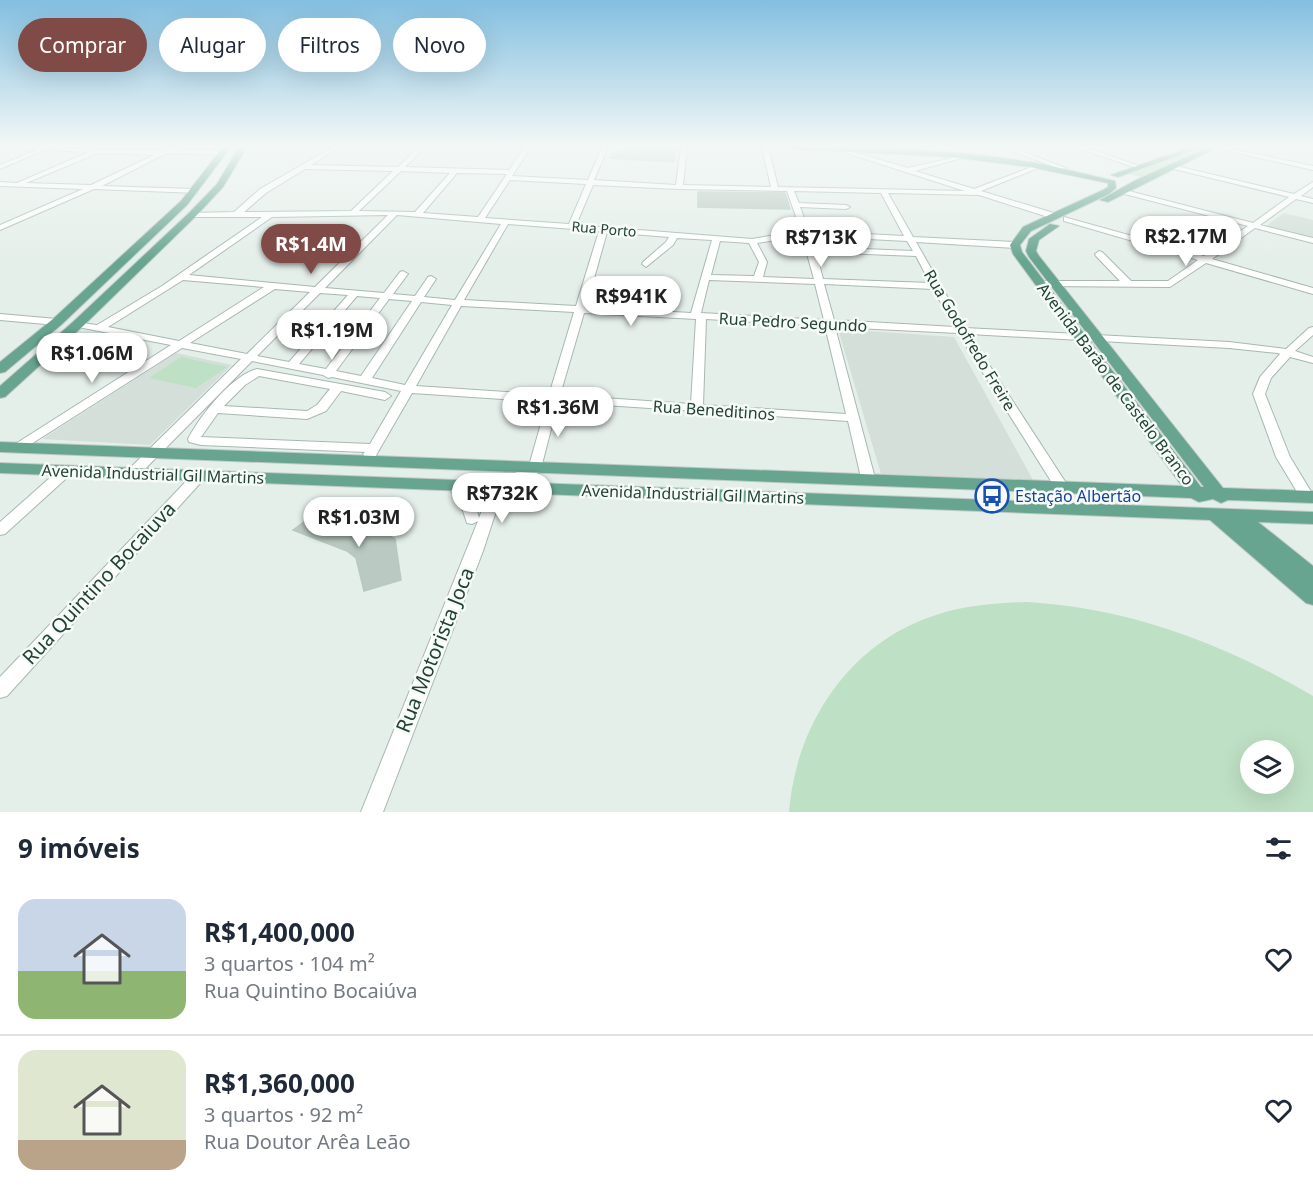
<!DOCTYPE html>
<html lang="pt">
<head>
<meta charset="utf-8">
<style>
  body { margin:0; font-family:"Noto Sans",sans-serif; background:#f6f6f7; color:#1f2937; height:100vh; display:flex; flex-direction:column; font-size:22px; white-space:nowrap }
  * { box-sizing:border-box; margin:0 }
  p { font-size:20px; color:#747a83 }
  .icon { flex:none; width:33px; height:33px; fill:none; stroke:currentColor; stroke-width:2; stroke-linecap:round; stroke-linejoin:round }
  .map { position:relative; height:812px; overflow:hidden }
  .drawer { display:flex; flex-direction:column; background:#fff; flex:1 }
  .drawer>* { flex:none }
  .banner { position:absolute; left:18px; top:18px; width:600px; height:54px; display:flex; gap:12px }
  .fabs { position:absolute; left:1240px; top:740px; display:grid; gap:12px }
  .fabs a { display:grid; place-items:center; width:54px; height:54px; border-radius:50%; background:#fff; box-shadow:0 6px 24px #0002; font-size:30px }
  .price { position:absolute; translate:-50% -51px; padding:0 14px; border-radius:21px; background:#fff; color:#222; font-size:20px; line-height:39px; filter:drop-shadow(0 2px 3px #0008) }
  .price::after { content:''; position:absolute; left:50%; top:36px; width:18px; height:14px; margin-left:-9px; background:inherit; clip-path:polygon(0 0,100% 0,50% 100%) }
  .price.on { background:#804b47; color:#fff }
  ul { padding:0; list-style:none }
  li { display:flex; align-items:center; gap:18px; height:150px; padding:0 18px }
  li+li { border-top:2px solid #e0e1e3 }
  li span { display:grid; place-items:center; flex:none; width:168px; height:120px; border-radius:18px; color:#555 }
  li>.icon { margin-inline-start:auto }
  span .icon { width:72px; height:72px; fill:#fffc; stroke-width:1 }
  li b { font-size:26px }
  h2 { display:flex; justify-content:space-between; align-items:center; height:72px; padding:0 18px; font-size:26px }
  .pill { padding:0 21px; border-radius:27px; background:#fff; box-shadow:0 6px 24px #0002; font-size:21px; line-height:54px }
  .pill.on { background:#804b47; color:#fff }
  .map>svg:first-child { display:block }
  .built { fill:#d3dfd8 }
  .green { fill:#bee0c4; fill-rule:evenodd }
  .building { fill:#bacac2; stroke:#b7c9c0; stroke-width:1.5 }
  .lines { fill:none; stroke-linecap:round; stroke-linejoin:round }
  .minor-casing { stroke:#a7b8b1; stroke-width:2 }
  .major-casing { stroke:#c1cac7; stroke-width:2 }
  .minor { fill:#fff; fill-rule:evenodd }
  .major { fill:#68a591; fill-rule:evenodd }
  .labels { text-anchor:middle; stroke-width:5; stroke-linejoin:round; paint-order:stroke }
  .far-street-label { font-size:14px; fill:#234237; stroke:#f6fbf8 }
  .street-label { font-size:16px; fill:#234237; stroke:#f6fbf8 }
  .transit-label { font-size:16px; fill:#164399; stroke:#f6fbf8; text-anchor:start }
  .near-street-label { font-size:20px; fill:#234237; stroke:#f6fbf8 }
</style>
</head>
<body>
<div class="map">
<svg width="1313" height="812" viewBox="0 0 1313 812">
  <rect width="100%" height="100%" fill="#e5efea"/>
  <g class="built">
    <path d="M1284,213L1313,220V238L1266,226Z"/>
    <path d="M838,329L954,337L1033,480L881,474Z"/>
    <path d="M176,353L232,365L150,445L42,439Z"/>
  </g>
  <g class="green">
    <path d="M1205,149L1146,178L1127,174L1198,150Z"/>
    <path d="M181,357L227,367L196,388L149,378Z"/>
    <path d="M1027,602C1130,608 1225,644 1313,696V812H789C796,724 850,642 936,615C966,605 996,603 1027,602ZM1251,750H1284V783H1251Z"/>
  </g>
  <g class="building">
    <path d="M626,147H676L673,162L610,158L614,150H625Z"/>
    <path d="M698,192L785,193L790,209L698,207Z"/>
    <path d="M315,514L328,521L335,517L363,528L377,530L395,539L401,580L364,591L356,558L347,551L293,530Z"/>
  </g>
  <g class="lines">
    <defs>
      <g id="minor">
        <path d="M0,147L161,151L169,147H177L174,149L223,151L226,153L223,155L167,153L102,186L194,189H197V193L94,189L0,230V225L83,189L0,186V182L17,183L89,152L44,150L0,169V165L37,150L0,149ZM98,153L154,155L91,185L26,183Z"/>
        <path d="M295,147H301L297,150Z"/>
        <path d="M333,147H340L311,165L398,167L419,147H426L405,167L509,170L525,147H531L512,176L588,180L602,147H608L594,180L676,185L681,147H687L683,185L771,187L762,147H768L778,187L965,191L846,153L837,147H844L850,151L908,168L965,155V157L915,171L974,189L1034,166H1038V168L981,191L1057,214V218H1051L979,195L888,193L913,237L1015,242L1019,245L1015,248L916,242L965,328L1229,342L1286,349L1309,328L1313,327V335L1295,351L1313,357V363L1290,357L1271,378L1265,394L1290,457L1313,495V499L1307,502L1302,500L1276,457L1253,394L1260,377L1280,354L1278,353L1229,348L969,334L1068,486L1066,489H1056L958,333L835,327L876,482L874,485H864L862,482L848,421L558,402L540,472L503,490L483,551L383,812H361L478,521L472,524L467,523L460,502L446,485L448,482H458L474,500L479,518L492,484L529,466L547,402L412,393L375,457H365L363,454L365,452L201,445L189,442L188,439C200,416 231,376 257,369L385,392L391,396L385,400L341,391L326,411L307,419L218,413L201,437L370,444L401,391L332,377L328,378L323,375L252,361L137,477H127L125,474L127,471L241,359L182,348L20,451H10L9,448L171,345L78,327L73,324L74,322L97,325L162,286L262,217H192L188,215L189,213L234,212L260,189ZM305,169L393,171L351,211L244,212L266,193ZM401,171L450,173L415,212L359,211ZM457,173L507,174L478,217L423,213ZM510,180L586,184L569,224L485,218ZM593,185L679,189L787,191L801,231L752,239L576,225ZM794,191L881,193L904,236L809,231L800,207L846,209L850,207L846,205L799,203ZM388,215L315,287L189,275L272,217ZM397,215L501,224L455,300L424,297L436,279L431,276L428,277L415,296L393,294L408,274L403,271L400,272L384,293L325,288ZM508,224L599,231L576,306L464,300ZM607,232L669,237L666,242L643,262L642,264L646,267L673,245L677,238L712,240L691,313L586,307ZM802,236L814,279L763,277L767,262L757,243ZM810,236L907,241L913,251L814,247ZM720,241L749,243L759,262L754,276L711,275ZM816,252L916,256L930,283L823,279ZM183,280L264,287L179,341L108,327ZM709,280L815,284L824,320L701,313ZM824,284L933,289L955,327L834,320ZM275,289L310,292L247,354L190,343ZM320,293L348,295L289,362L257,356ZM357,296L380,298L326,369L299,364ZM389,299L412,301L361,376L336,371ZM421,302L452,305L405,385L372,378ZM461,306L574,312L549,395L416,386ZM584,313L696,319L691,404L560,395ZM706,319L825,326L846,414L703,405ZM259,376L330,389L317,405L307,411L224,406L245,385Z"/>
        <path d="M1001,147H1010L1066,168L1061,169Z"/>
        <path d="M1075,147H1084L1142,167L1137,168Z"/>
        <path d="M1211,147H1223L1313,166V170Z"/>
        <path d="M1172,165L1294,194L1313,182V187L1301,196L1313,199V203L1296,199L1260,225L1313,238V243L1255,228L1212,259L1313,288V294L1206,263L1170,287L1039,286V282L1042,281H1120L1096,256L1095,254L1099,251L1102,252L1131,281H1168L1198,260L1064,221V217L1204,256L1248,226L1121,193V189L1253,223L1289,197L1170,168V166Z"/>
        <path d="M0,314L57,319L62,322L57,325L0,320Z"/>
        <path d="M66,467L71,468L73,471L71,474L5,534L0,535V522L61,468Z"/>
        <path d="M199,471L204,473L206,476L204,479L7,696L0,698V677L194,473Z"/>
      </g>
      <g id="major">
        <path d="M223,147H231L187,205L61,325L5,372L0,373V362L53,319L181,201Z"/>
        <path d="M239,147H247L223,187L195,217L82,327L5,397L0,398V386L74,321L189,213L217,184Z"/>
        <path d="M789,147C870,147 951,149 1031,162C1059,167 1088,175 1115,181L1116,188L1109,194L1031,231L1020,245L1022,252L1201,487H1204L1029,257L1026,251L1029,239L1050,224L1059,226L1039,240L1036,251L1039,256L1223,488L1313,491V503L1228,500L1221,503L1213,499L1199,502L1191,498L0,452V442L1182,486L1013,254L1010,245L1023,227L1103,190L1108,187V183L1030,167L951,157L793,149Z"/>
        <path d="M1191,147H1203L1118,177L1111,175Z"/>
        <path d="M1208,147H1218L1108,202L1100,200L1134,181Z"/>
        <path d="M0,463L1313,512V524L1258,522L1313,566V605L1306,603L1210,520L0,473Z"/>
      </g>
    </defs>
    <use href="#minor" class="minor-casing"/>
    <use href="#major" class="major-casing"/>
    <use href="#minor" class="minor"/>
    <use href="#major" class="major"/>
  </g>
  <linearGradient id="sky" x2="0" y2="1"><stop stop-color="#83bfe0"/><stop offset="0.56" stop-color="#f3f8f6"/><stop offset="1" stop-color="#f3f8f6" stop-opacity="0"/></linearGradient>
  <rect width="1313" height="261" fill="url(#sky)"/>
  <defs>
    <symbol id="bus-ring" viewBox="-11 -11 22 22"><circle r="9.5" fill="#f6fbf8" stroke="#1a4fb4" stroke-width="1.5"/><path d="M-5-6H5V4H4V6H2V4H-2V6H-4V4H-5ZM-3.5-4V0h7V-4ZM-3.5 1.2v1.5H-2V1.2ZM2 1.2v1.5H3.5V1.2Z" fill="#1a4fb4"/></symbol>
  </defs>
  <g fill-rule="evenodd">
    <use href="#bus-ring" x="973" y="477" width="38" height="38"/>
  </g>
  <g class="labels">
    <g class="far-street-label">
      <text transform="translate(604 229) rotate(5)" y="5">Rua Porto</text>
    </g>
    <g class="street-label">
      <text transform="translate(793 322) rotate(3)" y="6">Rua Pedro Segundo</text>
      <text transform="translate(970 340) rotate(59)" y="6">Rua Godofredo Freire</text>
      <text transform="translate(1116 384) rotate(53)" y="6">Avenida Barão de Castelo Branco</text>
      <text transform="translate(714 410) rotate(4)" y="6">Rua Beneditinos</text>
      <text transform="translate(153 474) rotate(2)" y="6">Avenida Industrial Gil Martins</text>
      <text transform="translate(693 494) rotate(2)" y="6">Avenida Industrial Gil Martins</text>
    </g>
    <g class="transit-label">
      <text x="1015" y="502">Estação Albertão</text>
    </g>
    <g class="near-street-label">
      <text transform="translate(99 583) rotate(-47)" y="7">Rua Quintino Bocaiuva</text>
      <text transform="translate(435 650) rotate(-68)" y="7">Rua Motorista Joca</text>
    </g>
  </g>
</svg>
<div class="fabs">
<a><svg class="icon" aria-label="layers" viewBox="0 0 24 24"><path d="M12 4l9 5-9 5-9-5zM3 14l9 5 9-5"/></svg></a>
</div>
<b class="price" style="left:1186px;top:267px">R$2.17M</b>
<b class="price" style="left:821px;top:268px">R$713K</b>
<b class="price on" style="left:311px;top:275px">R$1.4M</b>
<b class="price" style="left:631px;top:327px">R$941K</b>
<b class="price" style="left:332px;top:361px">R$1.19M</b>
<b class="price" style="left:92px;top:384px">R$1.06M</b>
<b class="price" style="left:558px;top:438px">R$1.36M</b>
<b class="price" style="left:502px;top:524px">R$732K</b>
<b class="price" style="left:359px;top:548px">R$1.03M</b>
<div class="banner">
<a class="pill on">Comprar</a>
<a class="pill">Alugar</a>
<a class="pill">Filtros</a>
<a class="pill">Novo</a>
</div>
</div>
<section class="drawer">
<h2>9 imóveis<svg class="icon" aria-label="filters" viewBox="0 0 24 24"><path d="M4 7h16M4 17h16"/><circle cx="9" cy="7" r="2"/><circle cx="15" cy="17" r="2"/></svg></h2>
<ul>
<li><span style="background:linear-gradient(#c9d6e8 60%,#8fb573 0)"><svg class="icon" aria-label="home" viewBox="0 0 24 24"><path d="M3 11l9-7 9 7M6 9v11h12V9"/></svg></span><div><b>R$1,400,000</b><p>3 quartos · 104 m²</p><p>Rua Quintino Bocaiúva</p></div><svg class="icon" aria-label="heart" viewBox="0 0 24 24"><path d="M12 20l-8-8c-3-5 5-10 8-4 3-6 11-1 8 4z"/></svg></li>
<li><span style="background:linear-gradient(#dfe7d0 75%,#b9a48a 0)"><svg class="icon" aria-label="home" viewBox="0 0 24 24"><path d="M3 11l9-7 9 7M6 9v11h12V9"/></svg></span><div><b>R$1,360,000</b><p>3 quartos · 92 m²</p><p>Rua Doutor Arêa Leão</p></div><svg class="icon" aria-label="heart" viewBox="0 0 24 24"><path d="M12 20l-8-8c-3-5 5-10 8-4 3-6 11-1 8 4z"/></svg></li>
</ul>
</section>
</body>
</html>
